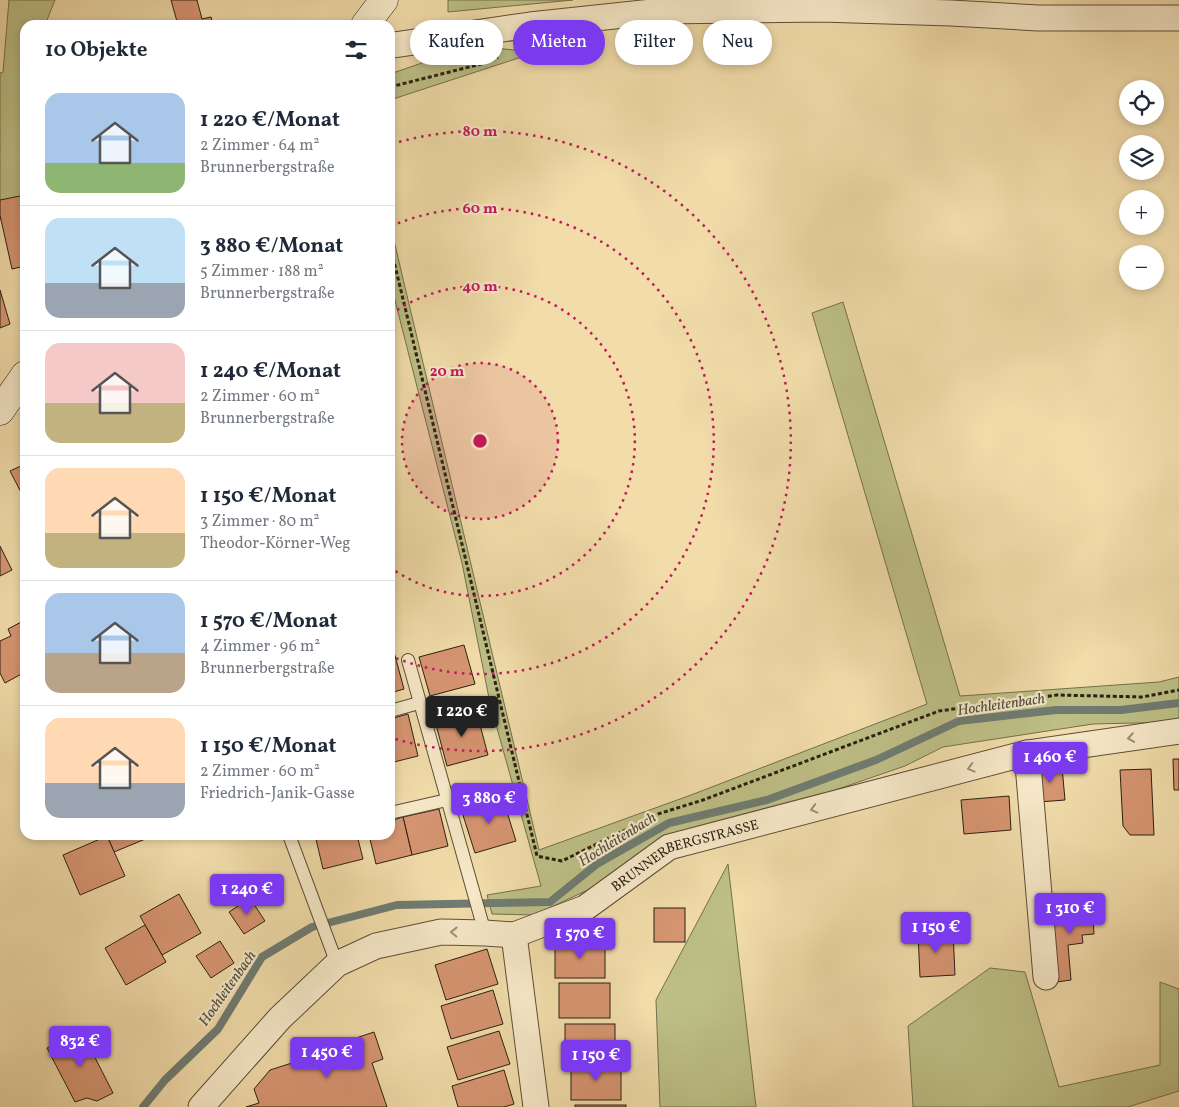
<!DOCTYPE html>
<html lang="de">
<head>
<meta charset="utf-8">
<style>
  body { margin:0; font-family:Vollkorn,serif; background:#f2f2f3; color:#1f2937; height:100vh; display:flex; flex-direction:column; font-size:19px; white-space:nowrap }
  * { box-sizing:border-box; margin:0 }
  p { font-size:16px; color:#747a83 }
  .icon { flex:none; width:28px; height:28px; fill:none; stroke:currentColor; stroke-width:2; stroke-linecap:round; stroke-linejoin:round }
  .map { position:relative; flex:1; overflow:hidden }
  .details { position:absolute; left:20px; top:20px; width:375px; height:820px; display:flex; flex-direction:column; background:#fff; border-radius:15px; box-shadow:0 2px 8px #0003 }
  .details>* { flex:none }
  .guide { position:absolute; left:410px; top:20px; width:475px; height:45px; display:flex; gap:10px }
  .fabs { position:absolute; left:1119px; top:80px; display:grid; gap:10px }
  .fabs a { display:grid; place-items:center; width:45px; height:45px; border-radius:50%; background:#fff; box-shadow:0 2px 8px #0003; font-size:25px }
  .price { position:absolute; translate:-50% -42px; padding:0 11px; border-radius:5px; background:#7c3aed; color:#fff; font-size:16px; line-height:32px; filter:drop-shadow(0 1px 2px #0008) }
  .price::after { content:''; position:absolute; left:50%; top:30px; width:15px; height:11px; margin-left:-8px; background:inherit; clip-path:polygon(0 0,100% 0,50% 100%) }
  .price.selected { background:#222; color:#fff }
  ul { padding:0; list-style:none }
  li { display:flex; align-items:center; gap:15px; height:125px; padding:0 25px }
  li+li { border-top:1px solid #e0e1e3 }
  li span { display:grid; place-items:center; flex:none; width:140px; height:100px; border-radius:15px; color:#555 }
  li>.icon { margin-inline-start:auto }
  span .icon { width:60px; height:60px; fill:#fffc; stroke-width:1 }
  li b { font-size:21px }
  h2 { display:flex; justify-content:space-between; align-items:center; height:60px; padding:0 25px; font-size:21px }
  .pill { padding:0 18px; border-radius:22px; background:#fff; box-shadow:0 2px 8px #0003; font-size:18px; line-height:45px }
  .pill.selected { background:#7c3aed; color:#fff }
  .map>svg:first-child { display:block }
  .green { fill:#bdbf86; stroke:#74704c }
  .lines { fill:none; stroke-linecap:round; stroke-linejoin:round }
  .stream { stroke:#6f7c72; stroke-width:8 }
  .building { fill:#d79572; stroke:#2b2012 }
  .lane-casing { stroke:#5c4f38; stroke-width:14 }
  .street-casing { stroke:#5c4f38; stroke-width:27 }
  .secondary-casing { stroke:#2b2012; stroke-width:29 }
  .path { stroke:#2b2012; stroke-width:3; stroke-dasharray:4 2.5; stroke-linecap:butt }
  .lane { stroke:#f6e8c8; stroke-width:12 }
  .street { stroke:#f6e8c8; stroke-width:25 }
  .secondary { stroke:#f6e8c8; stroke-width:28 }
  .oneway { stroke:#9b8e76 }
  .ring { fill:none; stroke:#c2185b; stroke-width:2.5; stroke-dasharray:2.5 5 }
  .labels { text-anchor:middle; stroke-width:4.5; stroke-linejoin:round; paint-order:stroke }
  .street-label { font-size:14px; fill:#2b2012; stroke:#f6e8c8 }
  .water-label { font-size:15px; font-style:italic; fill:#4d4e42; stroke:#f6e8c8 }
  .centre { fill:#c2185b; stroke:#f6e8c8; stroke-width:2.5 }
  .ring-label { font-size:15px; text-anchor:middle; font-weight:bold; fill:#c2185b; stroke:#f6e8c8; stroke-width:4.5; stroke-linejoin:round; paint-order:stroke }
</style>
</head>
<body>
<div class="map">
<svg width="1179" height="1107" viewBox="0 0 1179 1107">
  <rect width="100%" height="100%" fill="#f1dcaa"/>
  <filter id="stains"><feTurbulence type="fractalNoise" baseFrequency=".004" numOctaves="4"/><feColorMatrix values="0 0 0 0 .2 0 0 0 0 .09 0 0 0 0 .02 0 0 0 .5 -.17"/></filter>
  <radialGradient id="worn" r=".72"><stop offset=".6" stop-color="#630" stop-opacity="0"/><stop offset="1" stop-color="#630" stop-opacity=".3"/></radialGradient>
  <g class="green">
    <path d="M9,0H55L45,25H25V206L0,220V73L3,72Z"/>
    <path d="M448,0H573L448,12Z"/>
    <path d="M471,46L537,52L390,100V74Z"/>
    <path d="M390,224L539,850L691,795L927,704L812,313L843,302L960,696L1159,682L1179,677V722L1093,724L943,747L905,766L815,797L590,889L534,915L492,914L487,895L541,886L490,703L462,563L390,281Z"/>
    <path d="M728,864L756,1107H660L656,1000Z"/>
    <path d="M990,968L1025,972L1059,1087L1160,1065V982L1179,989V1091L1128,1107H913L908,1026Z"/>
  </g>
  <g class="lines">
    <path class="stream" d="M143,1107L165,1080L218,1029L262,957L312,927L397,905L550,902L597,864L669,823L767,800L876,760L959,721L1056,710H1121L1179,703"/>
  </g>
  <g class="building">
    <path d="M171,0H197L202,19L211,17L213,25H178Z"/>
    <path d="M25,195V266L12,269L0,215V200Z"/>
    <path d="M0,290L10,324L0,328Z"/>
    <path d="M25,464V500L10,471Z"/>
    <path d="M0,546L12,570L0,576Z"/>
    <path d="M25,620V672L5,683L0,673V641L11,636L8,629Z"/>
    <path d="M464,645L475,684L430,696L419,657Z"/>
    <path d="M394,652L404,689L390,693V653Z"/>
    <path d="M476,710L488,755L447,766L435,721Z"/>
    <path d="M408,714L418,756L390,763V719Z"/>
    <path d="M1173,759H1179V790H1174Z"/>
    <path d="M1062,767L1065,800L1039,802L1036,769Z"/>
    <path d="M1151,769L1154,835H1130L1123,826L1120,770Z"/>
    <path d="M502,796L516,841L475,853L461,809Z"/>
    <path d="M1009,796L1011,830L964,834L961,800Z"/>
    <path d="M439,809L448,846L412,855L403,817Z"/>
    <path d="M403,817L412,855L376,864L369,835H390V821Z"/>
    <path d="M107,835H155L114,852Z"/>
    <path d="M315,835H357L363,859L323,869Z"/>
    <path d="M107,836L125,876L80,895L63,855Z"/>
    <path d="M179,894L201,933L162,955L140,916Z"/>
    <path d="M250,898L265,921L244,934L229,912Z"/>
    <path d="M1092,904L1094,934L1082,935L1083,943L1068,945L1071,980L1057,982L1052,913L1065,912L1064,906Z"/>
    <rect x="654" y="908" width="31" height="34"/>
    <path d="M145,925L166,962L126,985L105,948Z"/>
    <path d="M953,931L955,975L920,977L918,933Z"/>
    <path d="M220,941L234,963L211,978L196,956Z"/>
    <rect x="555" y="943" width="50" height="35"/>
    <path d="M487,949L498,984L446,1000L435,965Z"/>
    <rect x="559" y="983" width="51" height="35"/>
    <path d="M493,990L503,1024L451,1039L441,1006Z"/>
    <rect x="565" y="1024" width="50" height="35"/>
    <path d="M81,1030L113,1093L97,1101L87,1098L75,1102L47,1048Z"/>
    <path d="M499,1031L510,1064L458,1080L447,1047Z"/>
    <path d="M374,1032L383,1059L372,1063L387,1107H246L259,1103L254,1089L270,1070L339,1048L338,1044Z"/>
    <rect x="571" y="1065" width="50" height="35"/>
    <path d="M504,1070L514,1104L504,1107H458L452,1086Z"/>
    <rect x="575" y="1105" width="51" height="2"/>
  </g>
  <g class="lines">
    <defs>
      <g id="lane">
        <path d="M408,660L485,933"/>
        <path d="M390,711L419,703"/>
        <path d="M390,813L447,800"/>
        <path d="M289,835L337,964"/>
      </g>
      <g id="street">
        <path d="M390,44L394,45L530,25L661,11L821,9L951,13L1038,18H1179"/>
        <path d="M1027,753L1046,977"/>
        <path d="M514,935L536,1107"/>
        <path id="s1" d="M201,1107L280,1018L337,964L376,946L441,932L485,933L514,935L585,908L669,847L1027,753L1179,731"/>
      </g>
      <g id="secondary">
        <path d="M365,25L384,0"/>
        <path d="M0,411L25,375"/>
      </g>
    </defs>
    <use href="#lane" class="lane-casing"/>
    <use href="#street" class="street-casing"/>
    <use href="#secondary" class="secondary-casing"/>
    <g class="path">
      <path d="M390,87L485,63L498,57"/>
      <path d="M390,245L537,856L562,861L658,814L703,800L939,711L1057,695L1142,697L1179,690"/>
    </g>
    <use href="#lane" class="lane"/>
    <use href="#street" class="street"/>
    <use href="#secondary" class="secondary"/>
  </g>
  <defs><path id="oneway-chevron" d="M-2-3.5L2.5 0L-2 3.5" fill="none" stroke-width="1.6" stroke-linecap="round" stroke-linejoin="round" transform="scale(1.25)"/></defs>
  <g class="oneway">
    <use href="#oneway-chevron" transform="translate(1131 738) rotate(172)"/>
    <use href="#oneway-chevron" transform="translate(971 768) rotate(165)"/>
    <use href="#oneway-chevron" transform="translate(814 809) rotate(165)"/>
    <use href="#oneway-chevron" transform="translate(454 932) rotate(-179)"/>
  </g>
  <circle cx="480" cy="441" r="78" fill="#c2185b" fill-opacity=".12"/>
  <g class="ring">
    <circle cx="480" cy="441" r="78"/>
    <path d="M391 314A155 155 0 1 1 391 568"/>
    <path d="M391 226A233 233 0 1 1 391 656"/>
    <path d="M392 144A310 310 0 1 1 392 738"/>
  </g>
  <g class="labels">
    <g class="street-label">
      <text dy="5" stroke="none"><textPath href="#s1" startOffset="571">BRUNNERBERGSTRASSE</textPath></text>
    </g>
    <g class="water-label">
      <text transform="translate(1001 704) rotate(-8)" y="5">Hochleitenbach</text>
      <text transform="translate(617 839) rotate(-32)" y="5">Hochleitenbach</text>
      <text transform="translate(227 988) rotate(-55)" y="5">Hochleitenbach</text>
    </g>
  </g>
  <circle cx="480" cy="441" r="8" class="centre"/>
  <g class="ring-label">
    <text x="480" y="136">80 m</text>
    <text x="480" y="213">60 m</text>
    <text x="480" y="291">40 m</text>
    <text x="447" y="376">20 m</text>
  </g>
  <rect width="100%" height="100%" filter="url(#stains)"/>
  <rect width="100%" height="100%" fill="url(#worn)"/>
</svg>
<div class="fabs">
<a><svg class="icon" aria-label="locate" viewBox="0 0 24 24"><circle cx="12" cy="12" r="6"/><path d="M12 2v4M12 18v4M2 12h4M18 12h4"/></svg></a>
<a><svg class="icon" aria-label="layers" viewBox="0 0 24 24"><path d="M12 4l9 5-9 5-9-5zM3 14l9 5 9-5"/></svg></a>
<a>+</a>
<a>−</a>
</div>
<b class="price selected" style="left:462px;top:738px">1 220 €</b>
<b class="price" style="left:1050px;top:784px">1 460 €</b>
<b class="price" style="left:489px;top:825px">3 880 €</b>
<b class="price" style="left:247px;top:916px">1 240 €</b>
<b class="price" style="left:1070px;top:935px">1 310 €</b>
<b class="price" style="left:936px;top:954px">1 150 €</b>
<b class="price" style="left:580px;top:960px">1 570 €</b>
<b class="price" style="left:80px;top:1068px">832 €</b>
<b class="price" style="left:327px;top:1079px">1 450 €</b>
<b class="price" style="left:596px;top:1082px">1 150 €</b>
<div class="guide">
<a class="pill">Kaufen</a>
<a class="pill selected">Mieten</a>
<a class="pill">Filter</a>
<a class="pill">Neu</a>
</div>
<section class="details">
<h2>10 Objekte<svg class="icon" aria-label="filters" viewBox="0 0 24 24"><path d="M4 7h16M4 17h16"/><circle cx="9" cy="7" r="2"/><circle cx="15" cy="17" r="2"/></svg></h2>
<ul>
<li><span style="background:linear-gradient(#a9c7e8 70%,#8fb573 0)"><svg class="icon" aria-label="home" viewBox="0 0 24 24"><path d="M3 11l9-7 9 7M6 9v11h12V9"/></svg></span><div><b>1 220 €/Monat</b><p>2 Zimmer · 64 m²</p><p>Brunnerbergstraße</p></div></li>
<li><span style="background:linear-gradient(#bfe0f5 65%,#9aa5b1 0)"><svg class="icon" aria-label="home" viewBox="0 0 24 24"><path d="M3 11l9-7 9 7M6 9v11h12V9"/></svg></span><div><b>3 880 €/Monat</b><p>5 Zimmer · 188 m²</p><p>Brunnerbergstraße</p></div></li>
<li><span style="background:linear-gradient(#f6c9c9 60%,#c2b280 0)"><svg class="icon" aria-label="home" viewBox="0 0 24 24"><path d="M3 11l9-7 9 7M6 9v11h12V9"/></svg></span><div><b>1 240 €/Monat</b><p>2 Zimmer · 60 m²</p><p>Brunnerbergstraße</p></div></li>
<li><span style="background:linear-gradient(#ffd9b3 65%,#c2b280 0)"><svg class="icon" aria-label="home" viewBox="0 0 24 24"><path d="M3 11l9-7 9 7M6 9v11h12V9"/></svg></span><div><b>1 150 €/Monat</b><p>3 Zimmer · 80 m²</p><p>Theodor-Körner-Weg</p></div></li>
<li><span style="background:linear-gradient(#a9c7e8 60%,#b9a48a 0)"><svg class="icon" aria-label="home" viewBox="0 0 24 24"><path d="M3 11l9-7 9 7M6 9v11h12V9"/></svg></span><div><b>1 570 €/Monat</b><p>4 Zimmer · 96 m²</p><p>Brunnerbergstraße</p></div></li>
<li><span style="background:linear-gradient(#ffd9b3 65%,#9aa5b1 0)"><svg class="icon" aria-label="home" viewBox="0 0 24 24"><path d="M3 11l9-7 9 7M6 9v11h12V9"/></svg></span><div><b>1 150 €/Monat</b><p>2 Zimmer · 60 m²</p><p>Friedrich-Janik-Gasse</p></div></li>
</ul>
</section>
</div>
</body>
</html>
